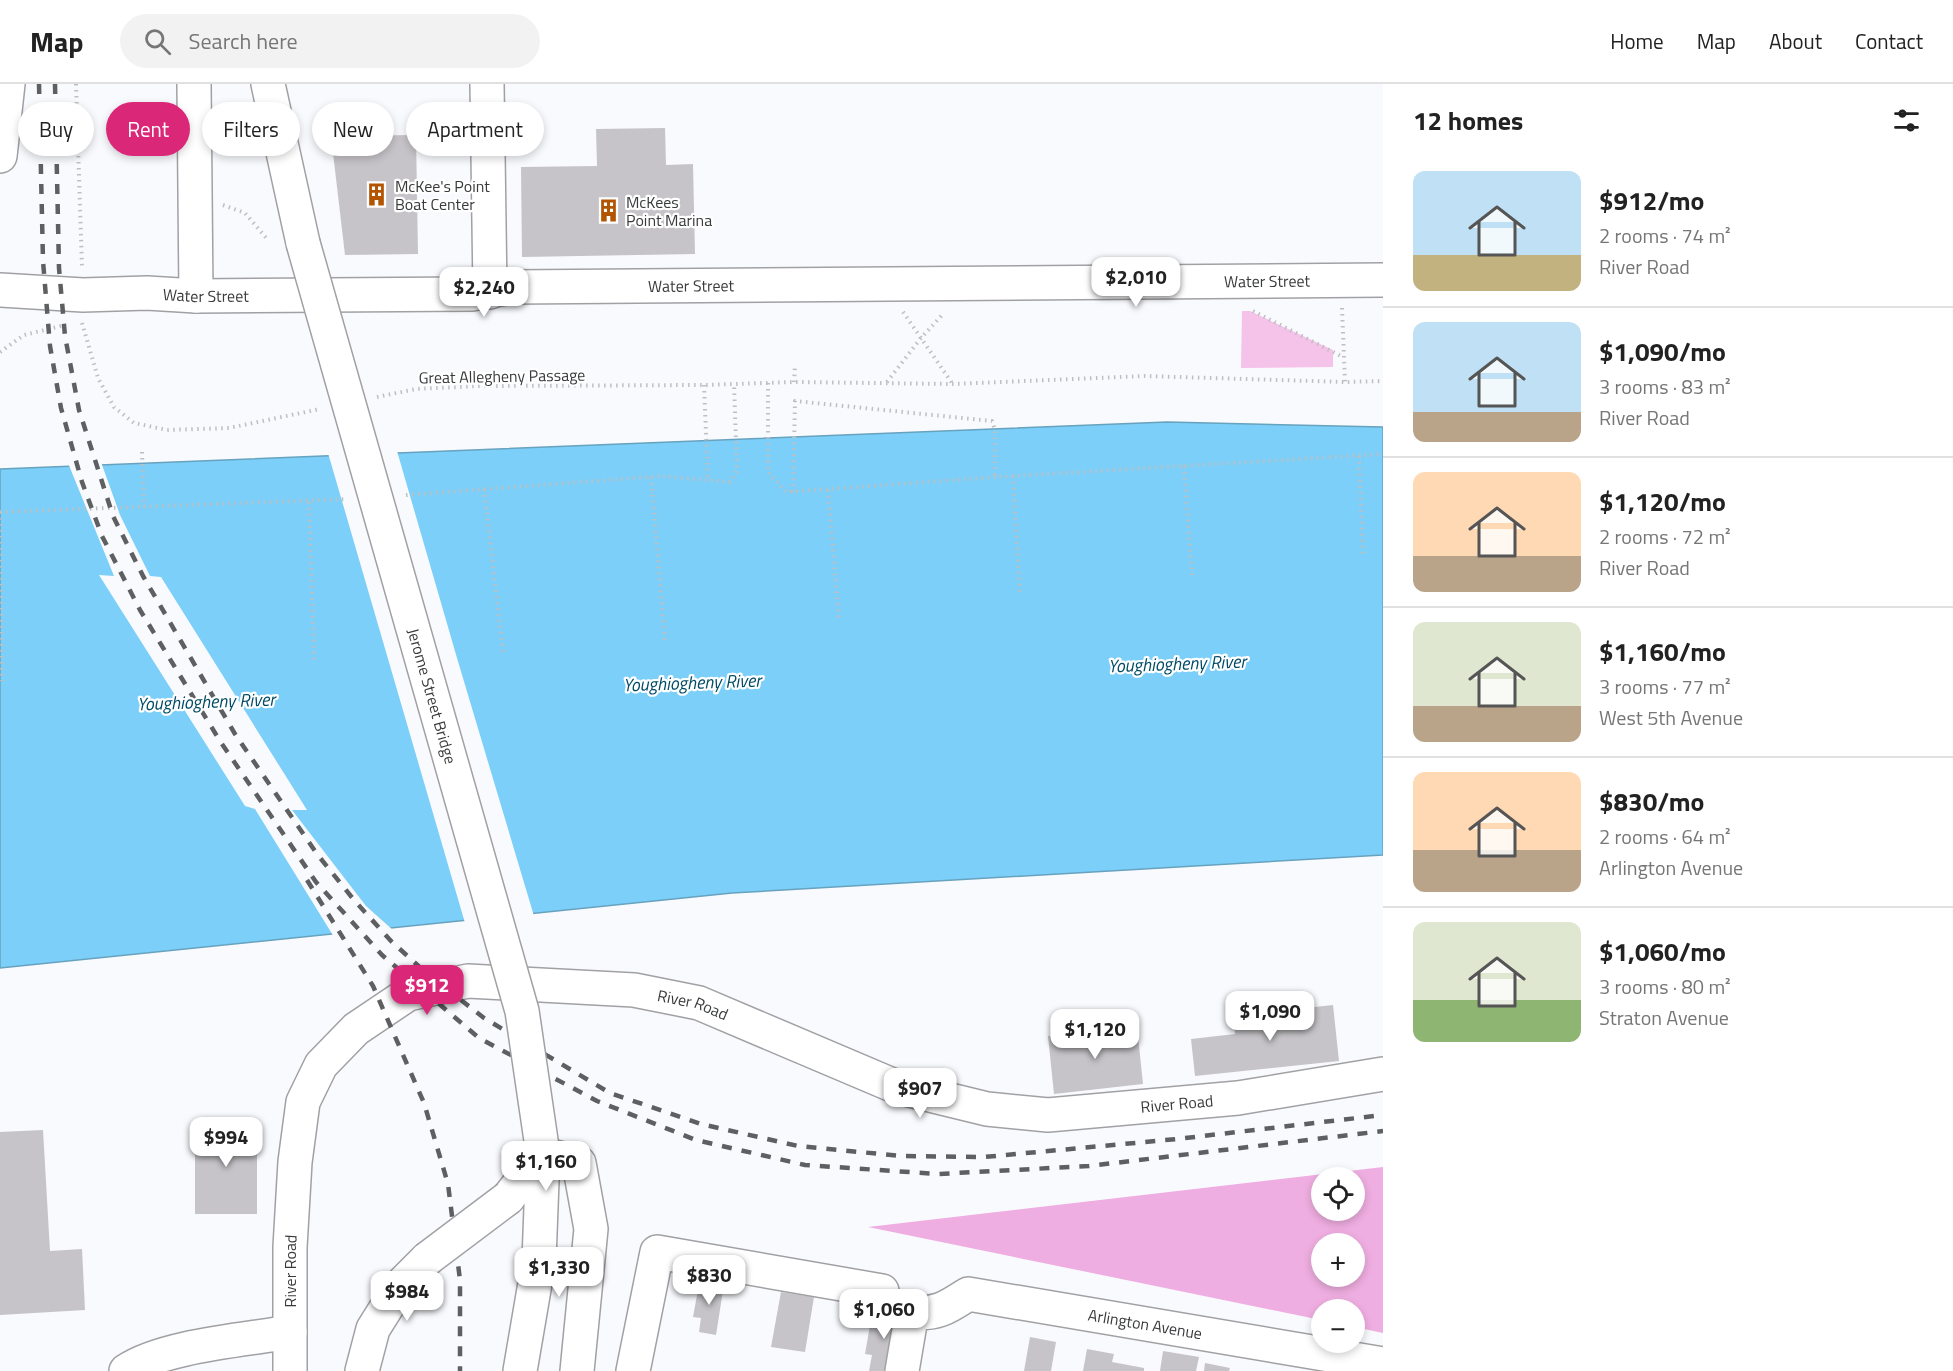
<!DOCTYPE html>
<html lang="en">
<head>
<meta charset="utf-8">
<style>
  body { margin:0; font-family:"Titillium Web",sans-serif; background:#f2f2f2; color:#222; height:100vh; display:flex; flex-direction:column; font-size:22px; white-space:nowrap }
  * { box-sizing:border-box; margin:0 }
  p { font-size:20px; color:#767676 }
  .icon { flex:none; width:33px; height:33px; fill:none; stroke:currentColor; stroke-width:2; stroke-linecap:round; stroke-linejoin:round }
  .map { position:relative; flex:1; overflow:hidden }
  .details { display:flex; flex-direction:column; background:#fff; width:570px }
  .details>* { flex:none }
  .hud { position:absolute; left:18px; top:18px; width:570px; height:54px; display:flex; gap:12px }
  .fabs { position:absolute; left:1311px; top:1083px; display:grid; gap:12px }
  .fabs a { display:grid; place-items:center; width:54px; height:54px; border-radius:50%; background:#fff; box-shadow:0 3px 9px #0003; font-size:30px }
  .price { position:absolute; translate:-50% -51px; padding:0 14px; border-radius:12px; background:#fff; color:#222; font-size:20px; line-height:39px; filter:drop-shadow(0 2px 3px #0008) }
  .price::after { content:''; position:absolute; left:50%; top:36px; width:18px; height:14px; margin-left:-9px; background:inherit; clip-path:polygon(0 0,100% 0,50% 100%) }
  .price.active { background:#db2777; color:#fff }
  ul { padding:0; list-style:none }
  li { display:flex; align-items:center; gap:18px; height:150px; padding:0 30px }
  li+li { border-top:2px solid #e0e0e0 }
  li span { display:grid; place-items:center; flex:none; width:168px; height:120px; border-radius:12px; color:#555 }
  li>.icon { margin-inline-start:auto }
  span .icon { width:72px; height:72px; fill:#fffc; stroke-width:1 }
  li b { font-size:26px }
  h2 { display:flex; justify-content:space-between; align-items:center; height:72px; padding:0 30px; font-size:26px }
  .chip { padding:0 21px; border-radius:27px; background:#fff; box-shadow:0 3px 9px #0003; font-size:21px; line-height:54px }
  .chip.active { background:#db2777; color:#fff }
  header { display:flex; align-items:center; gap:36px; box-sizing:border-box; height:84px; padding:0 30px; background:#fff; border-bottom:2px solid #e0e0e0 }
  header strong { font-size:28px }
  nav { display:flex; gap:33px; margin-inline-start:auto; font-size:21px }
  .search { width:420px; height:54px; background:#f2f2f2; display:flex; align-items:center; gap:15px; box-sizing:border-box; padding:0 21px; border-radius:33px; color:#767676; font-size:22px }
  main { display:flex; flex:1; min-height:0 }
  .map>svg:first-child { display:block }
  .green { fill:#f5c2e9 }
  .forest { fill:#efaee1; fill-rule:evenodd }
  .water { fill:#7bcff8; stroke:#67a2bf; stroke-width:1.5 }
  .pier { fill:#f9fafe }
  .building { fill:#c6c4c8 }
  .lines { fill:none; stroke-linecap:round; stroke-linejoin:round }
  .minor-casing { stroke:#a1a1a5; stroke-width:36 }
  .major-casing { stroke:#a1a1a5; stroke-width:36 }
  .path { stroke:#bebfc2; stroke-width:4; stroke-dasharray:1.5 4.5; stroke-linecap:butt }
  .minor { stroke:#fff; stroke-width:33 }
  .major { stroke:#fff; stroke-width:33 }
  .rail { stroke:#5e5f61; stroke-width:4.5; stroke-dasharray:10 10; stroke-linecap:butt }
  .minor-bridge-casing { stroke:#a1a1a5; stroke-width:36; stroke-linecap:butt }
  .major-bridge-casing { stroke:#a1a1a5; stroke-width:36; stroke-linecap:butt }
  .minor-bridge { stroke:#fff; stroke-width:33 }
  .major-bridge { stroke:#fff; stroke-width:33 }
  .labels { text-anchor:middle; stroke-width:4.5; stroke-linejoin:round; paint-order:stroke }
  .poi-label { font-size:16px; fill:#393a3b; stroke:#fff; text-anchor:start }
  .street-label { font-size:16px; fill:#393a3b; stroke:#fff }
  .water-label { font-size:18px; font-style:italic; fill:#004b66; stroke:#fff }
</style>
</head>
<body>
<header>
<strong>Map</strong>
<div class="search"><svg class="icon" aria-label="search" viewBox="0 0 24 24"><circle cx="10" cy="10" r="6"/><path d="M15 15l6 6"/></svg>Search here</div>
<nav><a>Home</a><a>Map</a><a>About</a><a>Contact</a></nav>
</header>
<main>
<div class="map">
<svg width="1383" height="1287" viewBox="0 0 1383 1287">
  <rect width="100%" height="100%" fill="#f9fafe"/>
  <path class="green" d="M1242,227H1250L1333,266V283L1241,284Z"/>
  <path class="forest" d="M1383,1083V1249L1355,1243L1354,1226H1322L1321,1236L868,1143ZM1322,1094H1354V1126H1322ZM1322,1160H1354V1192H1322Z"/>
  <path class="water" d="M1167,338L1383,343V771L732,809L0,884V385Z"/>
  <g class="pier">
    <path d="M397,367L457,574L534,832L465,839L328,369Z"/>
    <path d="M101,378L120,431L150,492L161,493L307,726H292L366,822L394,847L334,853L255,725L245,722L99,491L114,492L68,379Z"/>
  </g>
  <g class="building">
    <path d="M665,44L666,81L693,80L695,170L522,173L521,83L597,82L596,45Z"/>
    <path d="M416,51L418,170L345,171L331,52Z"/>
    <path d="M1333,921L1339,977L1195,992L1191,955L1235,950L1233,932Z"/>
    <path d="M1137,943L1143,1000L1054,1010L1048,952Z"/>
    <rect x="195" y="1038" width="62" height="92"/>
    <path d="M43,1046L50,1167L82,1165L85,1226L0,1231V1048Z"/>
    <path d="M700,1195L724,1200L716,1251L699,1248L701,1234L693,1233Z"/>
    <path d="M781,1208L814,1213L805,1268L771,1263Z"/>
    <path d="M873,1224L904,1230L895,1287H869L872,1271L865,1270Z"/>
    <path d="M1030,1253L1056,1258L1051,1287H1024Z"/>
    <path d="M1087,1265L1114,1270L1112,1278L1144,1284V1287H1083Z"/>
    <path d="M1163,1267L1199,1273L1196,1287H1160Z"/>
    <path d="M1205,1279L1230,1284L1229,1287H1204Z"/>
  </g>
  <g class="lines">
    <defs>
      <g id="minor">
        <path d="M487,0L490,208"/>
        <path d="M0,72L8,0"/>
        <path id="s1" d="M0,206L83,211L147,209L196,212L472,210L512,203L1383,196"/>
        <path d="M508,1114L543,1070L579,1079L591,1145L577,1287"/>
        <path d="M126,1287C163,1262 244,1256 290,1248"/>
        <path id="s2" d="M290,1287V1163L295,1078L303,1018L321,981L356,945L408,910L468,897L634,906L699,919L897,1003L987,1025L1048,1031L1238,1014L1383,990"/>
        <path d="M362,1287L373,1245L400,1202L427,1175"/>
        <path d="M633,1287L657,1168L882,1207"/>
        <path id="s3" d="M902,1287L912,1228C937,1231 948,1223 968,1210L1383,1280"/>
      </g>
      <g id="major">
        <path d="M194,0L196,212"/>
        <path d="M268,0L303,159"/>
        <path d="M520,1287L539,1176L543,1070"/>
      </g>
    </defs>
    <use href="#minor" class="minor-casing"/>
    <use href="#major" class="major-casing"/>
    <g class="path">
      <path d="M76,0L82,183"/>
      <path d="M223,121L245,129L268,156"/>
      <path d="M1342,224L1345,298"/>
      <path d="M1253,227L1343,273"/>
      <path d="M903,228L952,299"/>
      <path d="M82,239L98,294L114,323L134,339L167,346L229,344L320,325"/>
      <path d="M0,268L24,251L65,241"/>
      <path d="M794,298L795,282"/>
      <path d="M887,298L921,254L943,230"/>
      <path d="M768,299V388L786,408L995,393L1383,370"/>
      <path d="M704,301L708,396"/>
      <path d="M377,313L416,305L480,302L704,301L794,298L952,300L1144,292L1345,298L1383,297"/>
      <path d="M142,368L144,423"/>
      <path d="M1359,372L1363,472"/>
      <path d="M1184,382L1192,492"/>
      <path d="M1013,392L1020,511"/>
      <path d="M651,393L665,557"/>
      <path d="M484,405L503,568"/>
      <path d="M828,406L839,536"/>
      <path d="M793,408L795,317L992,337L995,346V393"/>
      <path d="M406,411L661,392L730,398L737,387L734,300"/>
      <path d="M309,418L314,577"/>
      <path d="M0,428L347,415"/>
      <path d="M0,428L2,597"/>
    </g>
    <use href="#minor" class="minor"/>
    <use href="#major" class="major"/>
    <g class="rail">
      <path d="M39,0L43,177L50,262L61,324L82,398L102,452L140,526L220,657L316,798L382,871L479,954L597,1017L696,1056L805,1081L938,1090L1089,1082L1383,1047"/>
      <path d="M55,0L59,184L65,252L79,326L113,432L143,492L235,650L317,770L354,816L391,857L425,888L484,934L610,1009L701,1040L798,1062L901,1072L984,1073L1177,1055L1383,1031"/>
      <path d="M307,796L373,902L424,1019L448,1100L460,1196V1287"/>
    </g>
    <defs>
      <path id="minor-bridge" d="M427,1175L508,1114"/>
      <g id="major-bridge">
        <path id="s4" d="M303,159L522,927L543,1070"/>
      </g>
    </defs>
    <use href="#minor-bridge" class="minor-bridge-casing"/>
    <use href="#major-bridge" class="major-bridge-casing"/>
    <use href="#minor-bridge" class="minor-bridge"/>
    <use href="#major-bridge" class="major-bridge"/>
  </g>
  <defs>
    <symbol id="building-bare" viewBox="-9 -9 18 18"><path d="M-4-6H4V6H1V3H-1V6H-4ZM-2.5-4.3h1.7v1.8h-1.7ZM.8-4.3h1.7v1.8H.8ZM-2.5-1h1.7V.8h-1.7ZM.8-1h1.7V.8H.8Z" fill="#b25400" stroke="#fff" stroke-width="2.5" paint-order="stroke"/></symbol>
  </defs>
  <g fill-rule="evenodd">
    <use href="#building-bare" x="360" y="94" width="33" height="33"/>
    <use href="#building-bare" x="592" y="110" width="33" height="33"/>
  </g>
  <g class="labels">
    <g class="poi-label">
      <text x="395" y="108">McKee's Point<tspan x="395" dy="18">Boat Center</tspan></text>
      <text x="626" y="124">McKees<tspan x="626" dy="18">Point Marina</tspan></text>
    </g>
    <g class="street-label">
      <text dy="6" stroke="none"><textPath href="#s1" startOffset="1268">Water Street</textPath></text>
      <text dy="6" stroke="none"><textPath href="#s1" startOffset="692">Water Street</textPath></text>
      <text dy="6" stroke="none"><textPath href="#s1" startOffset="206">Water Street</textPath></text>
      <text transform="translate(502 292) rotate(-1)" y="6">Great Allegheny Passage</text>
      <text dy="6" stroke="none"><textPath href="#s4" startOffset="471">Jerome Street Bridge</textPath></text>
      <text dy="6" stroke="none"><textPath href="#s2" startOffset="712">River Road</textPath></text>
      <text dy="6" stroke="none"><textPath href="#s2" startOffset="1216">River Road</textPath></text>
      <text dy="6" stroke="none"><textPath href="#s2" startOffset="100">River Road</textPath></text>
      <text dy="6" stroke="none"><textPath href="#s3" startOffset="300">Arlington Avenue</textPath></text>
    </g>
    <g class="water-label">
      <text transform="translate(1177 580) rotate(-2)" y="6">Youghiogheny River</text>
      <text transform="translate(692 599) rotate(-2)" y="6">Youghiogheny River</text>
      <text transform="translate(206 618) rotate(-2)" y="6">Youghiogheny River</text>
    </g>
  </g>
</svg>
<div class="fabs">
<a><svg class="icon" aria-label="locate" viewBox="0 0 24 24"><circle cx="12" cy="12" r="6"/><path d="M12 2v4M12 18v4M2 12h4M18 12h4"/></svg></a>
<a>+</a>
<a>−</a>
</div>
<b class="price" style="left:1136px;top:224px">$2,010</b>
<b class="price" style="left:484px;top:234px">$2,240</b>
<b class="price active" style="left:427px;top:932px">$912</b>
<b class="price" style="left:1270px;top:958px">$1,090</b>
<b class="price" style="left:1095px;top:976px">$1,120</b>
<b class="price" style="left:920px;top:1035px">$907</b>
<b class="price" style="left:226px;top:1084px">$994</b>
<b class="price" style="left:546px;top:1108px">$1,160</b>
<b class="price" style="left:559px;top:1214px">$1,330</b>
<b class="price" style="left:709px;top:1222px">$830</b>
<b class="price" style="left:407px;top:1238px">$984</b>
<b class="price" style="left:884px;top:1256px">$1,060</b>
<div class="hud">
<a class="chip">Buy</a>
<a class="chip active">Rent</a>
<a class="chip">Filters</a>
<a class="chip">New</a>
<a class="chip">Apartment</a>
</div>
</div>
<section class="details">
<h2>12 homes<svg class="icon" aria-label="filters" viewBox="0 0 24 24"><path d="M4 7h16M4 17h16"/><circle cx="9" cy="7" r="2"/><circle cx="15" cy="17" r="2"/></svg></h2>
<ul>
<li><span style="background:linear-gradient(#bfe0f5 70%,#c2b280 0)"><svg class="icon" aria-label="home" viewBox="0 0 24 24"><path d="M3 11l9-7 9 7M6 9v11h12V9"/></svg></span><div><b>$912/mo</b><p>2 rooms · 74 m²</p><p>River Road</p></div></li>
<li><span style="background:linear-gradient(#bfe0f5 75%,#b9a48a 0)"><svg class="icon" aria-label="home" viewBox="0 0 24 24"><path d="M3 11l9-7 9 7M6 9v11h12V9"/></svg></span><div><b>$1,090/mo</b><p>3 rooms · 83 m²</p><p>River Road</p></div></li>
<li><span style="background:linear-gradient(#ffd9b3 70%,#b9a48a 0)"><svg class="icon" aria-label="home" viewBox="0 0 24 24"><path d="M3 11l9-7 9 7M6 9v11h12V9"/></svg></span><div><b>$1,120/mo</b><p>2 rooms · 72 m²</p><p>River Road</p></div></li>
<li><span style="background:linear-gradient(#dfe7d0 70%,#b9a48a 0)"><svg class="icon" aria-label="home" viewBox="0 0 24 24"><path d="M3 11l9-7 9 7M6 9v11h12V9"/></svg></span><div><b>$1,160/mo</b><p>3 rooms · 77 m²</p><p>West 5th Avenue</p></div></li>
<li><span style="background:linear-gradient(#ffd9b3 65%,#b9a48a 0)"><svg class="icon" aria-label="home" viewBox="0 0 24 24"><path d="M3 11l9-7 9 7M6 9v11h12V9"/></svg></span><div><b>$830/mo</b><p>2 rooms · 64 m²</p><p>Arlington Avenue</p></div></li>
<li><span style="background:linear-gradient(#dfe7d0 65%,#8fb573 0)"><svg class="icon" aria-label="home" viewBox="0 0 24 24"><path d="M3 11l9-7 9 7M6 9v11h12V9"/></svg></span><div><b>$1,060/mo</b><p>3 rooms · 80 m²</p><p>Straton Avenue</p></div></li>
</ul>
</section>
</main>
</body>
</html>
